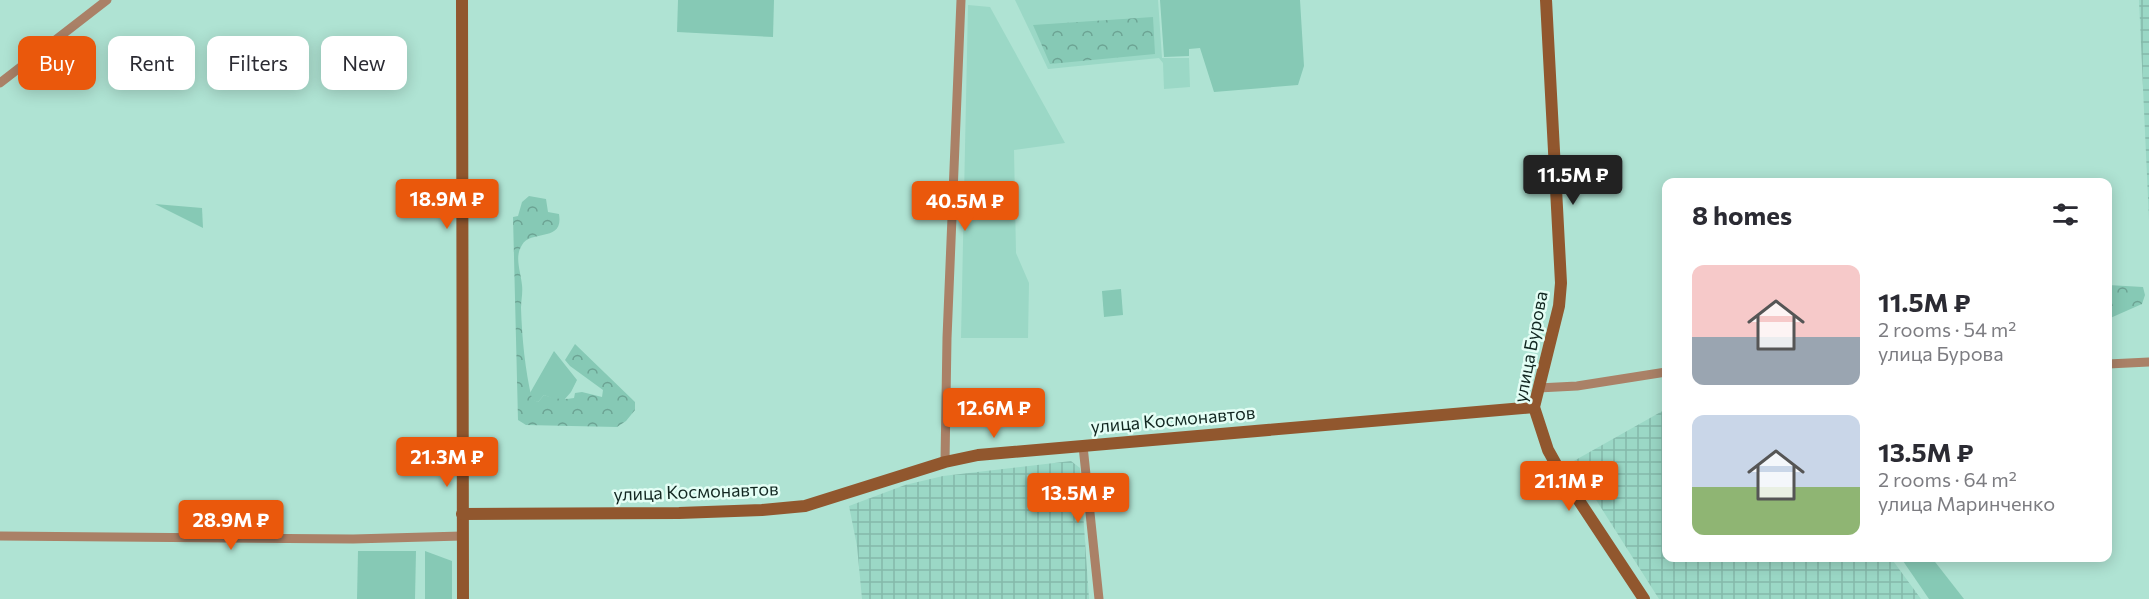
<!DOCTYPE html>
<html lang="en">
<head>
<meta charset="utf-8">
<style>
  body { margin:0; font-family:Commissioner,sans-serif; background:#f7f7f7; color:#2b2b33; height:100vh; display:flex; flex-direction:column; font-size:22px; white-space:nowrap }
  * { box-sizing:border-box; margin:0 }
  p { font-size:20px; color:#7c7c81 }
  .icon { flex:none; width:33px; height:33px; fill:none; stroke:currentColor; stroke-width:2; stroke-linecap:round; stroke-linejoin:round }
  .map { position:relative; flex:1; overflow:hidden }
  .panel { position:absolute; left:1662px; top:178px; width:450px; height:384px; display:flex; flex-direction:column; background:#fff; border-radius:12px; box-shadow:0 3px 15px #0003 }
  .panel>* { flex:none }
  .banner { position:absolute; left:18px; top:36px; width:570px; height:54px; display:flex; gap:12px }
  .price { position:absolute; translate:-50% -51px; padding:0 14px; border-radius:6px; background:#ea580c; color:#fff; font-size:20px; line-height:39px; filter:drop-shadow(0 2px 3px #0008) }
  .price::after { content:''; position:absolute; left:50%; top:36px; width:18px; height:14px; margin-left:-9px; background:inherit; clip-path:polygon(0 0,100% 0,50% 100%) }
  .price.current { background:#222; color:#fff }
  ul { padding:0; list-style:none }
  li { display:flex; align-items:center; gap:18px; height:150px; padding:0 30px }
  li span { display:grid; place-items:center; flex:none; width:168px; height:120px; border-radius:12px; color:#555 }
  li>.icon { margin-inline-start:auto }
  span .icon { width:72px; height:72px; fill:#fffc; stroke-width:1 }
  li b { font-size:26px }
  h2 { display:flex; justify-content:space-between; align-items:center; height:72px; padding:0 30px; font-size:26px }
  .chip { padding:0 21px; border-radius:12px; background:#fff; box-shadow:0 3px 15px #0003; font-size:21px; line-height:54px }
  .chip.current { background:#ea580c; color:#fff }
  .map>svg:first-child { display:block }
  .built { fill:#9bd8c6 }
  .industrial { fill:url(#industrial-grid) }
  .green { fill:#86c9b5 }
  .forest { fill:url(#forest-crowns) }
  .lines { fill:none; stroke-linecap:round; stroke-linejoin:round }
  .street { stroke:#aa8167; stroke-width:9 }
  .secondary { stroke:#91572e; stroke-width:12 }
  .labels { text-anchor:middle; stroke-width:5; stroke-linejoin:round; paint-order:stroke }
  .street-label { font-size:18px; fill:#122721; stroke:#e4fef5 }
</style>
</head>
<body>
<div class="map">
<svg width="2149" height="599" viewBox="0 0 2149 599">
  <defs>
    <pattern id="industrial-grid" width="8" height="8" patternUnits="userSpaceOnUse" patternTransform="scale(1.5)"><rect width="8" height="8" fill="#9bd8c6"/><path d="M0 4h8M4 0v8" fill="none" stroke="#84b9aa"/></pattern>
    <pattern id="forest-crowns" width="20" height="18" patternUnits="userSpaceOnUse" patternTransform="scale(1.5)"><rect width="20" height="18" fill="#86c9b5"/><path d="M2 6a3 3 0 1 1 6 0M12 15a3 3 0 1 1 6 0" fill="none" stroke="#6ca393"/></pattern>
  </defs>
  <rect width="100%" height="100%" fill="#afe3d3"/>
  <g class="built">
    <path d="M1015,0H1158L1162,58H1189L1190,87L1164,89L1163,63L1159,58L1048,69Z"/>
    <path d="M968,5L990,7L1065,143L1014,150L1016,253L1029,283L1028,338H961Z"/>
  </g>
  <g class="industrial">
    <path d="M2139,0H2149V220Z"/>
    <path d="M1666,409V558H1891L1921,599H1659L1572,462Z"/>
    <path d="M1071,461L1080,468L1089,599H862L857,546L849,506L905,485L943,476Z"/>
  </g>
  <g class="green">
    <path d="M678,0H774L773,37L677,32Z"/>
    <path d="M1160,0H1300L1304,66L1298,85L1214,92L1200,48L1189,49V56L1164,57Z"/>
    <path d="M155,204L202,208L203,228Z"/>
    <path d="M1121,289L1123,315L1104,317L1102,291Z"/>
    <path d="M554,351L577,380L571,392L564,400L554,399L544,395L538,402L532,400L530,393Z"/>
    <path d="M358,551H416L415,599H357Z"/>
    <path d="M425,551L452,561V599H425Z"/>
    <path d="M1901,558H1932L1964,599H1929Z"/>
  </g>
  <g class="forest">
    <path d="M1153,17L1155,54L1050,64L1033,25Z"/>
    <path d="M529,196L546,199L548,212L559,214C564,243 531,229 522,245C514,257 521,272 522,285C523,293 521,301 521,308C522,338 525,370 532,399L538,402L544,395C555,399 563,400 574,398L575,393L582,392L602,397L603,390L570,366L565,360L575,344L635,402V410L626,421L617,427L526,425L518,420L513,217L518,216L522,202Z"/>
    <path d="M2108,285L2143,287L2145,295L2142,304L2108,319Z"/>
  </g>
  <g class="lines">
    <g class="street">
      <path d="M0,83L107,0"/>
      <path d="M2108,364L2149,362"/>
      <path d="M1538,388L1577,386L1666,372"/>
      <path d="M1083,446L1099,599"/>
      <path d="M945,462L947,338L961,0"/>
      <path d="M0,536L353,539L462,536"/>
    </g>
    <g class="secondary">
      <path d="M462,0L463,599"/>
      <path d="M1546,0L1561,283L1559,306L1534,407L1548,450L1562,475L1644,599"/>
      <path d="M462,514L679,513L762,510L805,506L945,462L978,455L1534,407"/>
    </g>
  </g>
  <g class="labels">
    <g class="street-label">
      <text transform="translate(1531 347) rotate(-79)" y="6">улица Бурова</text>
      <text transform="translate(1173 420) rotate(-5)" y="6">улица Космонавтов</text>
      <text transform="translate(696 492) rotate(-2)" y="6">улица Космонавтов</text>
    </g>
  </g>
</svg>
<b class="price current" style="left:1573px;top:206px">11.5M ₽</b>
<b class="price" style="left:447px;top:230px">18.9M ₽</b>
<b class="price" style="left:965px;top:232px">40.5M ₽</b>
<b class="price" style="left:994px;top:439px">12.6M ₽</b>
<b class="price" style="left:447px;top:488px">21.3M ₽</b>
<b class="price" style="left:1569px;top:512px">21.1M ₽</b>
<b class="price" style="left:1078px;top:524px">13.5M ₽</b>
<b class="price" style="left:231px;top:551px">28.9M ₽</b>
<div class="banner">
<a class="chip current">Buy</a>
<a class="chip">Rent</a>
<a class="chip">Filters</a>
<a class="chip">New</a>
</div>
<section class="panel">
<h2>8 homes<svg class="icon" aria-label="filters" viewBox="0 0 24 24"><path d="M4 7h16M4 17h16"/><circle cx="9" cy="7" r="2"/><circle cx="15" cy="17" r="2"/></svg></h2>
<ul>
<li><span style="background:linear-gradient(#f6c9c9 60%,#9aa5b1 0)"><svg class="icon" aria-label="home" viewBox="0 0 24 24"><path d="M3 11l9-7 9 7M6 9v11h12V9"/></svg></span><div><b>11.5M ₽</b><p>2 rooms · 54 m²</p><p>улица Бурова</p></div></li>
<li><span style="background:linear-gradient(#c9d6e8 60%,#8fb573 0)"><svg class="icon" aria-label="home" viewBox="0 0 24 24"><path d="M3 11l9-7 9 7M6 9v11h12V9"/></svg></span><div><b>13.5M ₽</b><p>2 rooms · 64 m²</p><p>улица Маринченко</p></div></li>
</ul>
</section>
</div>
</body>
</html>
